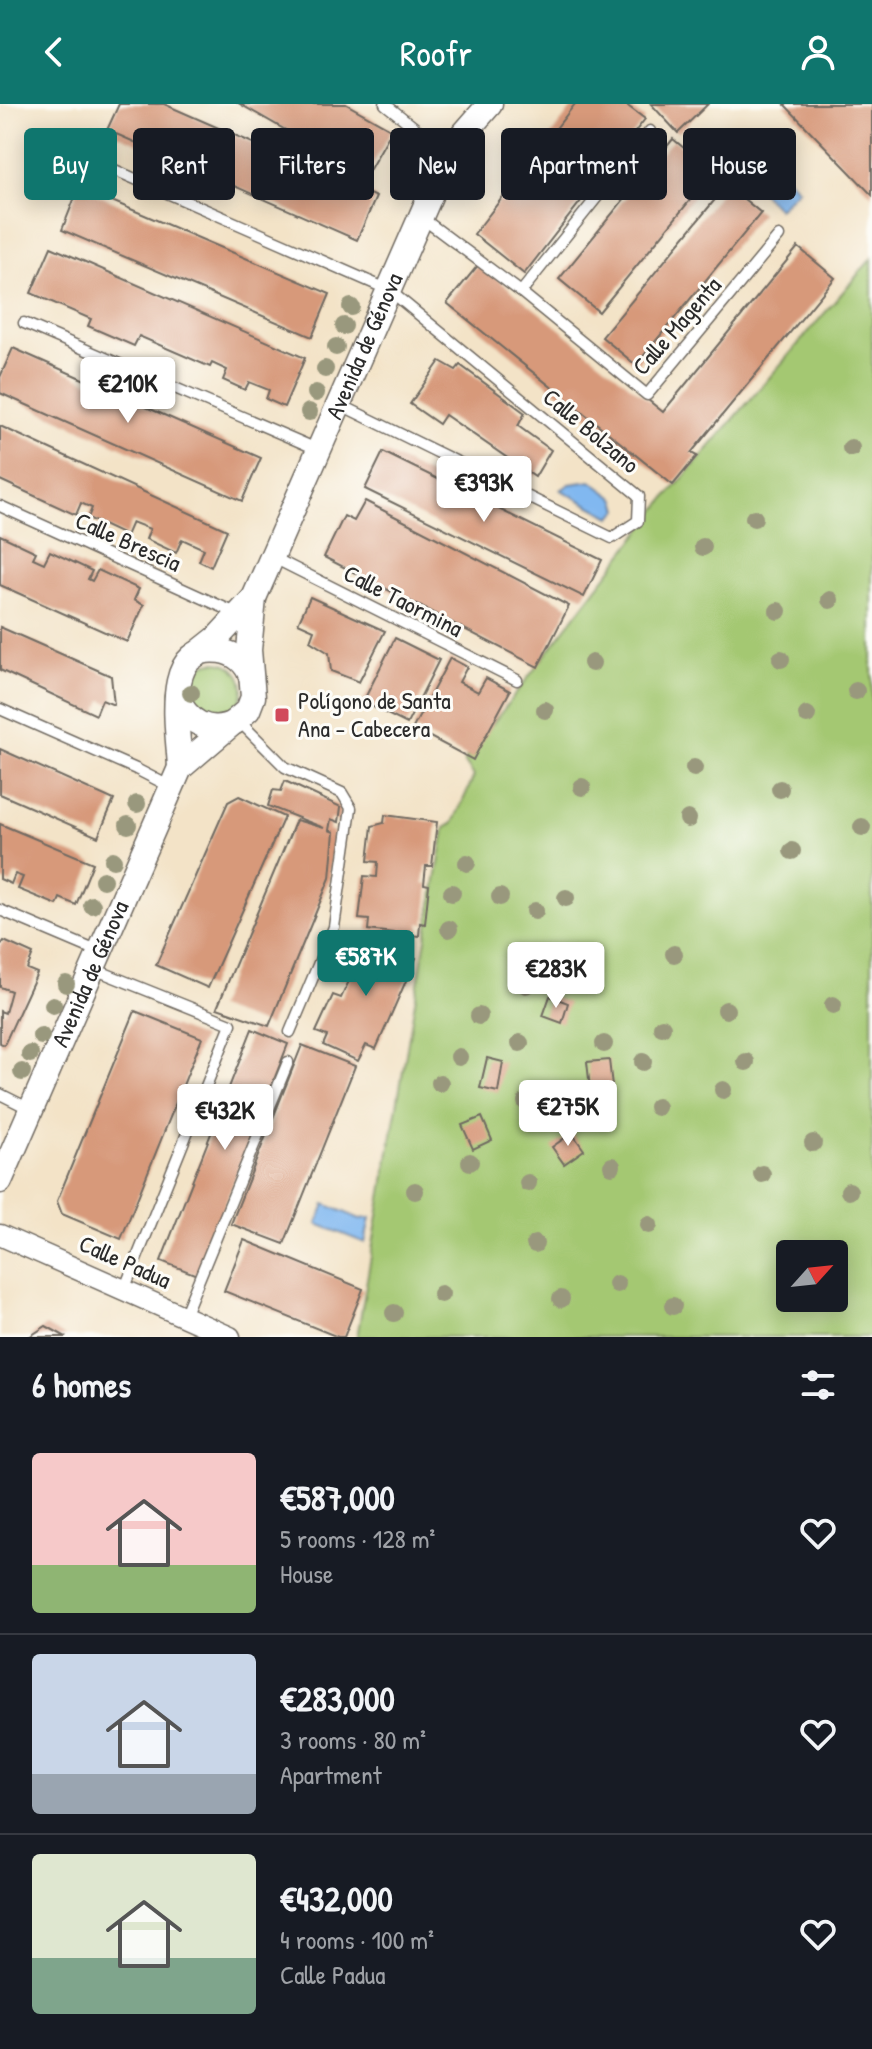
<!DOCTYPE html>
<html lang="en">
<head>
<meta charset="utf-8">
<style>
  body { margin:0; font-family:"Patrick Hand",sans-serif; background:#242831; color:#f1f3f6; height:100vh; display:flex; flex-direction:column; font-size:30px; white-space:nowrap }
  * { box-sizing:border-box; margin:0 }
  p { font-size:26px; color:#9ea1a6 }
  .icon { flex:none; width:44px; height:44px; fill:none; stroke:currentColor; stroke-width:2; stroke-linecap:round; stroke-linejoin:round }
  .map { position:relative; height:1233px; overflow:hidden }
  .sheet { display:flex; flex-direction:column; background:#171b24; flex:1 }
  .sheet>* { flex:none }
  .hud { position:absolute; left:24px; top:24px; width:824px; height:72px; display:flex; gap:16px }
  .needle { width:52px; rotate:63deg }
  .tools { position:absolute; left:776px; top:1136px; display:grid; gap:16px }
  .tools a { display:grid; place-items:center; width:72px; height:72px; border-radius:8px; background:#171b24; box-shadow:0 4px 20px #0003; font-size:40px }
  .price { position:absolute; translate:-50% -68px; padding:0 18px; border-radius:8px; background:#fff; color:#222; font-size:26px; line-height:52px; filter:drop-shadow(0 2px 4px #0008) }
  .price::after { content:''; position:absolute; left:50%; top:48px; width:24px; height:18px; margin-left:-12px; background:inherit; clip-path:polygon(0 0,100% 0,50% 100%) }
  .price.active { background:#0f766e; color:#fff }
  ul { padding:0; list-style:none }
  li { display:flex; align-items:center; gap:24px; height:200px; padding:0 32px }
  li+li { border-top:2px solid #363941 }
  li span { display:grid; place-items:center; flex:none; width:224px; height:160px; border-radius:8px; color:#555 }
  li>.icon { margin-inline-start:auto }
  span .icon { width:96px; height:96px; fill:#fffc; stroke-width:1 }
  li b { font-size:34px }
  h2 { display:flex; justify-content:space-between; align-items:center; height:96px; padding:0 32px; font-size:34px }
  .pill { padding:0 28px; border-radius:8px; background:#171b24; box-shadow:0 4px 20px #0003; font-size:28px; line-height:72px }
  .pill.active { background:#0f766e; color:#fff }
  header { display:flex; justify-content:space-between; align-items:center; height:104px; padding:0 32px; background:#0f766e; color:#fff; font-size:36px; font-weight:600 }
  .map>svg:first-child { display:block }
  .green { fill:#a4c872; stroke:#687a4e; stroke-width:2; fill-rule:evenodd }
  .water { fill:#81b8f0; stroke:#56728e; stroke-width:2 }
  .building { fill:#d7997a }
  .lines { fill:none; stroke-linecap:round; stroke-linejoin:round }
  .service-casing { stroke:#716b62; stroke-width:13 }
  .minor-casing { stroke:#716b62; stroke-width:23 }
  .tertiary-casing { stroke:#716b62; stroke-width:27 }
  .service { stroke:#fff; stroke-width:10 }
  .minor { stroke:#fff; stroke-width:20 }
  .tertiary { stroke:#fff; stroke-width:24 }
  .tree { fill:#99987d }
  .poi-dot { fill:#d1495b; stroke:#fdfcf7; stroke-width:3 }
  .labels { text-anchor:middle; stroke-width:6; stroke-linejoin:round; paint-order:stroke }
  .street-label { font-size:24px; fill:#2b2b2b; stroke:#fdfcf7 }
  .poi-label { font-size:24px; fill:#2b2b2b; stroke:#fdfcf7; text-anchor:start }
</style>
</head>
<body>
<header><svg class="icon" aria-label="back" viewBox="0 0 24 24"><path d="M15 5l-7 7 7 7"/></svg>Roofr<svg class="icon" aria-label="person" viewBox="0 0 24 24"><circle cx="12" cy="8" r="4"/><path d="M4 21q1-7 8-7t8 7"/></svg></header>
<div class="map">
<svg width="872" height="1233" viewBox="0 0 872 1233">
  <rect width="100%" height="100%" fill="#fdfcf7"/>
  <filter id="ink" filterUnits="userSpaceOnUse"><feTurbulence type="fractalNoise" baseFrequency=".0125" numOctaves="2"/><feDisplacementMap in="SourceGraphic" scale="16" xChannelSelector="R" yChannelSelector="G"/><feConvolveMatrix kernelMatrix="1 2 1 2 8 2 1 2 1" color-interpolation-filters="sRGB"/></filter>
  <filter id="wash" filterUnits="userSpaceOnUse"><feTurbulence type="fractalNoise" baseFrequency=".006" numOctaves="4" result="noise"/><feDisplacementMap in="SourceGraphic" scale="32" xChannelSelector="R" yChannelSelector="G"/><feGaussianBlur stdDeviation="1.8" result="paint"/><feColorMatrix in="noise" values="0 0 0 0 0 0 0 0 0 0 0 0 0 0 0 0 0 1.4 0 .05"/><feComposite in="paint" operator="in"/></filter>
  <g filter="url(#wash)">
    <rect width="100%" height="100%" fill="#f3e3c7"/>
    <g class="green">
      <path d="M872,154V1233H357L445,724L453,719L474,672L464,657L665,395ZM790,1150H834V1194H790Z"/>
      <circle cx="216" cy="585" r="27"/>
    </g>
    <g class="water">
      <path d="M761,46L798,85L778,105L741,66Z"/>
      <path d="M591,377L616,395L619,406L611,413L561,386L570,380Z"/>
      <path d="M325,1100L360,1115L370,1114L365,1139L317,1120Z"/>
    </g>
    <g id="blocks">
      <g class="building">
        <path d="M119,0H164L376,93L357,136L107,26Z"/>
        <path d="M240,0H346L392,26L366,72Z"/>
        <path d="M575,0H625L645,15L524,170L474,130Z"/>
        <path d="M651,0H708L678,29Z"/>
        <path d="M784,0H872V91Z"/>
        <path d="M673,35L713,68L599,208L559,175Z"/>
        <path d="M727,81L761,109L636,261L602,233Z"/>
        <path d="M79,83L330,190L312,233L62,126Z"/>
        <path d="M51,143L305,254L284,303L266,295L269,286L249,278L245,286L223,276L227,266L212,259L210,263L139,232L134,242L88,222L91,215L31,189Z"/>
        <path d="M798,143L835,174L691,349L697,352L673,381L447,199L479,160L663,308Z"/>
        <path d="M13,244L261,354L242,397L0,289V273Z"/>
        <path d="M440,257L456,266L460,261L525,309L518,322L551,346L535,373L445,311L439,320L410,300Z"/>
        <path d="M0,322L227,426L211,463L199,457L204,445L182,435L176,449L146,435L150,425L132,418L126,432L88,414L92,404L81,399L76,411L0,376Z"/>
        <path d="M383,348L602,456L584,493L365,385Z"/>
        <path d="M365,397L569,502L538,563L324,453L344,412L354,417Z"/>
        <path d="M0,431L36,448L33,454L44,459L50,447L92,467L88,475L92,477L98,466L139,485L134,496L144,501L127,538L0,481Z"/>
        <path d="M310,493L385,527L359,578L331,567L329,549L310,537L314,526L298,519Z"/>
        <path d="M0,523L111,572L114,601L102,596L96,611L0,566Z"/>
        <path d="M395,534L439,556L407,620L363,598Z"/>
        <path d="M450,554L467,563L459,578L478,588L486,574L510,587L473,656L413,624Z"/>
        <path d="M0,645L114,696L98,733L0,690Z"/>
        <path d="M285,677L341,703L339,718L331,715L329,726L334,728L330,774L269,922L217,904L296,716L324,724L268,702L273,686L281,687Z"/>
        <path d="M239,692L284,713L208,884L156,861L228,698Z"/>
        <path d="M385,711L437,718L432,762H426L424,780L429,781L425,820L420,819L419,832L368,826L369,816L359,815L364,772L377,773L378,758L368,757L372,722L384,719Z"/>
        <path d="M0,720L93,759L76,801L60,794L57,801L18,785L23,773L15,770L11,780L0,775Z"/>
        <path d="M367,832L416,854L376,945L366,941L358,957L323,941L327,932L316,928L333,891L341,894L350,875H339L355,839L362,842Z"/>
        <path d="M4,837L33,850L27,865L37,869L4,941L0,939V907L5,909L11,887L0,883V842Z"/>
        <path d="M550,892L568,899L562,919L543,912Z"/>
        <path d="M135,907L202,934L121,1135L62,1110L57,1097Z"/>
        <path d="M252,925L288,940L197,1171L161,1157Z"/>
        <path d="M302,941L355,962L284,1140L231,1120Z"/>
        <path d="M487,954L503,958L498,988L480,984Z"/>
        <path d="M609,956L612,982L590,984L587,958Z"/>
        <path d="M482,1013L492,1036L473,1045L462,1021Z"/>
        <path d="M572,1029L584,1046L564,1060L552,1043Z"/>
        <path d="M244,1136L363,1185L344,1233H338L224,1187Z"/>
        <path d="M46,1222L66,1233H29Z"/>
      </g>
    </g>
  </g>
  <g filter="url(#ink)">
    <use href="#blocks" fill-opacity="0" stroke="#716b62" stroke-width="2"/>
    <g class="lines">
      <defs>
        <g id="service">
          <path d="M385,0L449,51"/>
          <path d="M94,57L389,186L639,392L638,417L612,434L339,300"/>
          <path d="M422,114L521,188L647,291L779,132"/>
          <path d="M521,188L650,27"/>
          <path d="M24,219L319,346"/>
          <path d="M0,402L238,510"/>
          <path d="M272,453L517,576"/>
          <path d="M0,605L136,665L171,683"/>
          <path d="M238,616L285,663L342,689L351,704L334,823L290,928"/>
          <path d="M0,806L99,848"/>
          <path d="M94,865L231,920L124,1186"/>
          <path d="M0,990L30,1005"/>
          <path d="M184,1212L288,958"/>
        </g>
        <path id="minor" d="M0,1131L230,1233"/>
        <g id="tertiary">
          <path id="s1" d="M193,553L217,534L254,494L440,69L462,32L490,0"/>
          <path d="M177,593C186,617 209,632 235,618"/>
          <path d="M180,664C179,630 160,538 220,547C235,549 247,559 251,573"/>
          <path id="s2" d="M0,1077L180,664L248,606L253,593L249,546L254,494"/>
        </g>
      </defs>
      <use href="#service" class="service-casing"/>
      <use href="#minor" class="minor-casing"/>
      <use href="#tertiary" class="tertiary-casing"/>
      <use href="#service" class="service"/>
      <use href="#minor" class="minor"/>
      <use href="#tertiary" class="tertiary"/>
    </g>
    <g class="tree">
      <circle cx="351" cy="203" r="9"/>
      <circle cx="344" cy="222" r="9"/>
      <circle cx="336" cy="243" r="9"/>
      <circle cx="325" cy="265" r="9"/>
      <circle cx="316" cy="289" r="9"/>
      <circle cx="309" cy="308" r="9"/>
      <circle cx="851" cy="344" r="9"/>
      <circle cx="754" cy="414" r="9"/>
      <circle cx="703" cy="443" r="9"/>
      <circle cx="830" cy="496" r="9"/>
      <circle cx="778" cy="507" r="9"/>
      <circle cx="781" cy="555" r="9"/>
      <circle cx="592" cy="559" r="9"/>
      <circle cx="856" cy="587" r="9"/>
      <circle cx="191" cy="589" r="9"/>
      <circle cx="545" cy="606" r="9"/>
      <circle cx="807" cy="611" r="9"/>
      <circle cx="694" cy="664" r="9"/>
      <circle cx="582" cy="683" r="9"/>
      <circle cx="780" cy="685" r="9"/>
      <circle cx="137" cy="700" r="9"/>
      <circle cx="688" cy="715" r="9"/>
      <circle cx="128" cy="721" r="9"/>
      <circle cx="862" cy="723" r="9"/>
      <circle cx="792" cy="747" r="9"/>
      <circle cx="113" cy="756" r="9"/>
      <circle cx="467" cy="759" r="9"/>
      <circle cx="103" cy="776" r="9"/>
      <circle cx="452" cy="789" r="9"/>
      <circle cx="500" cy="793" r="9"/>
      <circle cx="566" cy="794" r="9"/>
      <circle cx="92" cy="801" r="9"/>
      <circle cx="535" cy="807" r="9"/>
      <circle cx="449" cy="825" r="9"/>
      <circle cx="674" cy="850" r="9"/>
      <circle cx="537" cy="854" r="9"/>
      <circle cx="66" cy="880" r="9"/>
      <circle cx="526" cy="881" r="9"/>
      <circle cx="53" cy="901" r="9"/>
      <circle cx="833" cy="901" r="9"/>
      <circle cx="726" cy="906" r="9"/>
      <circle cx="479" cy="912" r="9"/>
      <circle cx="662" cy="923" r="9"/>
      <circle cx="41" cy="932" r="9"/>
      <circle cx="520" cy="939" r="9"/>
      <circle cx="604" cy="940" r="9"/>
      <circle cx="30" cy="950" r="9"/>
      <circle cx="459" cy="953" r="9"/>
      <circle cx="643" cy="958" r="9"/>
      <circle cx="746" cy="958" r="9"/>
      <circle cx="22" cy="968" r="9"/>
      <circle cx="440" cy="979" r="9"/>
      <circle cx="723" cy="986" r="9"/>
      <circle cx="526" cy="998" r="9"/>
      <circle cx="657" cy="1003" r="9"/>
      <circle cx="813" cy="1039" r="9"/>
      <circle cx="470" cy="1058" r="9"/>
      <circle cx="612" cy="1062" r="9"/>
      <circle cx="762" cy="1070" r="9"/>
      <circle cx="528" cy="1079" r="9"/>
      <circle cx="415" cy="1087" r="9"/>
      <circle cx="849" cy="1087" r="9"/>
      <circle cx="649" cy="1121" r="9"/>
      <circle cx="535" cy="1140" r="9"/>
      <circle cx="617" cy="1180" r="9"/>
      <circle cx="441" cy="1190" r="9"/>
      <circle cx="561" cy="1195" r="9"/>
      <circle cx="673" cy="1202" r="9"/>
      <circle cx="394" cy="1209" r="9"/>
    </g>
  </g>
  <rect class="poi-dot" x="274" y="603" width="16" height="16" rx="4"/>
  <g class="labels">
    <g class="street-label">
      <text transform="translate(677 222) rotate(-49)" y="8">Calle Magenta</text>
      <text dy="8" stroke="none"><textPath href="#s1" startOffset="360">Avenida de Génova</textPath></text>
      <text transform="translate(591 327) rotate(40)" y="8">Calle Bolzano</text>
      <text transform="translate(128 438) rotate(24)" y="8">Calle Brescia</text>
      <text transform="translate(403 497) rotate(27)" y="8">Calle Taormina</text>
      <text dy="8" stroke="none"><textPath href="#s2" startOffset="226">Avenida de Génova</textPath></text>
      <text transform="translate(125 1158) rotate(24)" y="8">Calle Padua</text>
    </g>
    <g class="poi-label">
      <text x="298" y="605">Polígono de Santa<tspan x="298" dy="28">Ana - Cabecera</tspan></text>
    </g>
  </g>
</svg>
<div class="tools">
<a><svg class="needle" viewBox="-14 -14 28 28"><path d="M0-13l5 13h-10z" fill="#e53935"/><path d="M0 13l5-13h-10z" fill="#9ea1a6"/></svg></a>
</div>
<b class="price" style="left:128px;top:321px">€210K</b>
<b class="price" style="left:484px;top:420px">€393K</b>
<b class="price active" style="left:366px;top:894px">€587K</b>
<b class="price" style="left:556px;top:906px">€283K</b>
<b class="price" style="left:568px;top:1044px">€275K</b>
<b class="price" style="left:225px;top:1048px">€432K</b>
<div class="hud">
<a class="pill active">Buy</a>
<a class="pill">Rent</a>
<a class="pill">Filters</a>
<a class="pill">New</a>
<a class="pill">Apartment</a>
<a class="pill">House</a>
</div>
</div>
<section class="sheet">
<h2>6 homes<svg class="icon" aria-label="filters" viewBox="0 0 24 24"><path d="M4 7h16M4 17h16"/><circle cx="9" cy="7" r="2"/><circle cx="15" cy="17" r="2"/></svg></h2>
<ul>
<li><span style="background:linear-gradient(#f6c9c9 70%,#8fb573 0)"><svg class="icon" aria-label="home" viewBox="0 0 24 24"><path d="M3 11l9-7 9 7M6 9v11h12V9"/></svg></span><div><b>€587,000</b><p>5 rooms · 128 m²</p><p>House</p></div><svg class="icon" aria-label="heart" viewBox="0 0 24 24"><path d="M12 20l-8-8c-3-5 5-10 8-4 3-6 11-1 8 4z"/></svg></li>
<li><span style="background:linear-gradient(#c9d6e8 75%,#9aa5b1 0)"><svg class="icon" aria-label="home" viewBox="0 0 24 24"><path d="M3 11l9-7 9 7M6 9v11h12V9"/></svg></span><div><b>€283,000</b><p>3 rooms · 80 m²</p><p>Apartment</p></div><svg class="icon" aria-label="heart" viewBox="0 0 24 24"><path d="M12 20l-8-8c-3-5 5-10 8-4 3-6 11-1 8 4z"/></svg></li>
<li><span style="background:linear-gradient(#dfe7d0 65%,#7fa58c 0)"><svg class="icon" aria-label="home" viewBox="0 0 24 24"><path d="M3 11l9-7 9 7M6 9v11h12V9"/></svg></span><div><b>€432,000</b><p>4 rooms · 100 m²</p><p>Calle Padua</p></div><svg class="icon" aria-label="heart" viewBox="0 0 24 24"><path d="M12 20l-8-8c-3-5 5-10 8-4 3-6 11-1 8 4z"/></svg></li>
</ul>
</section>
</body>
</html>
